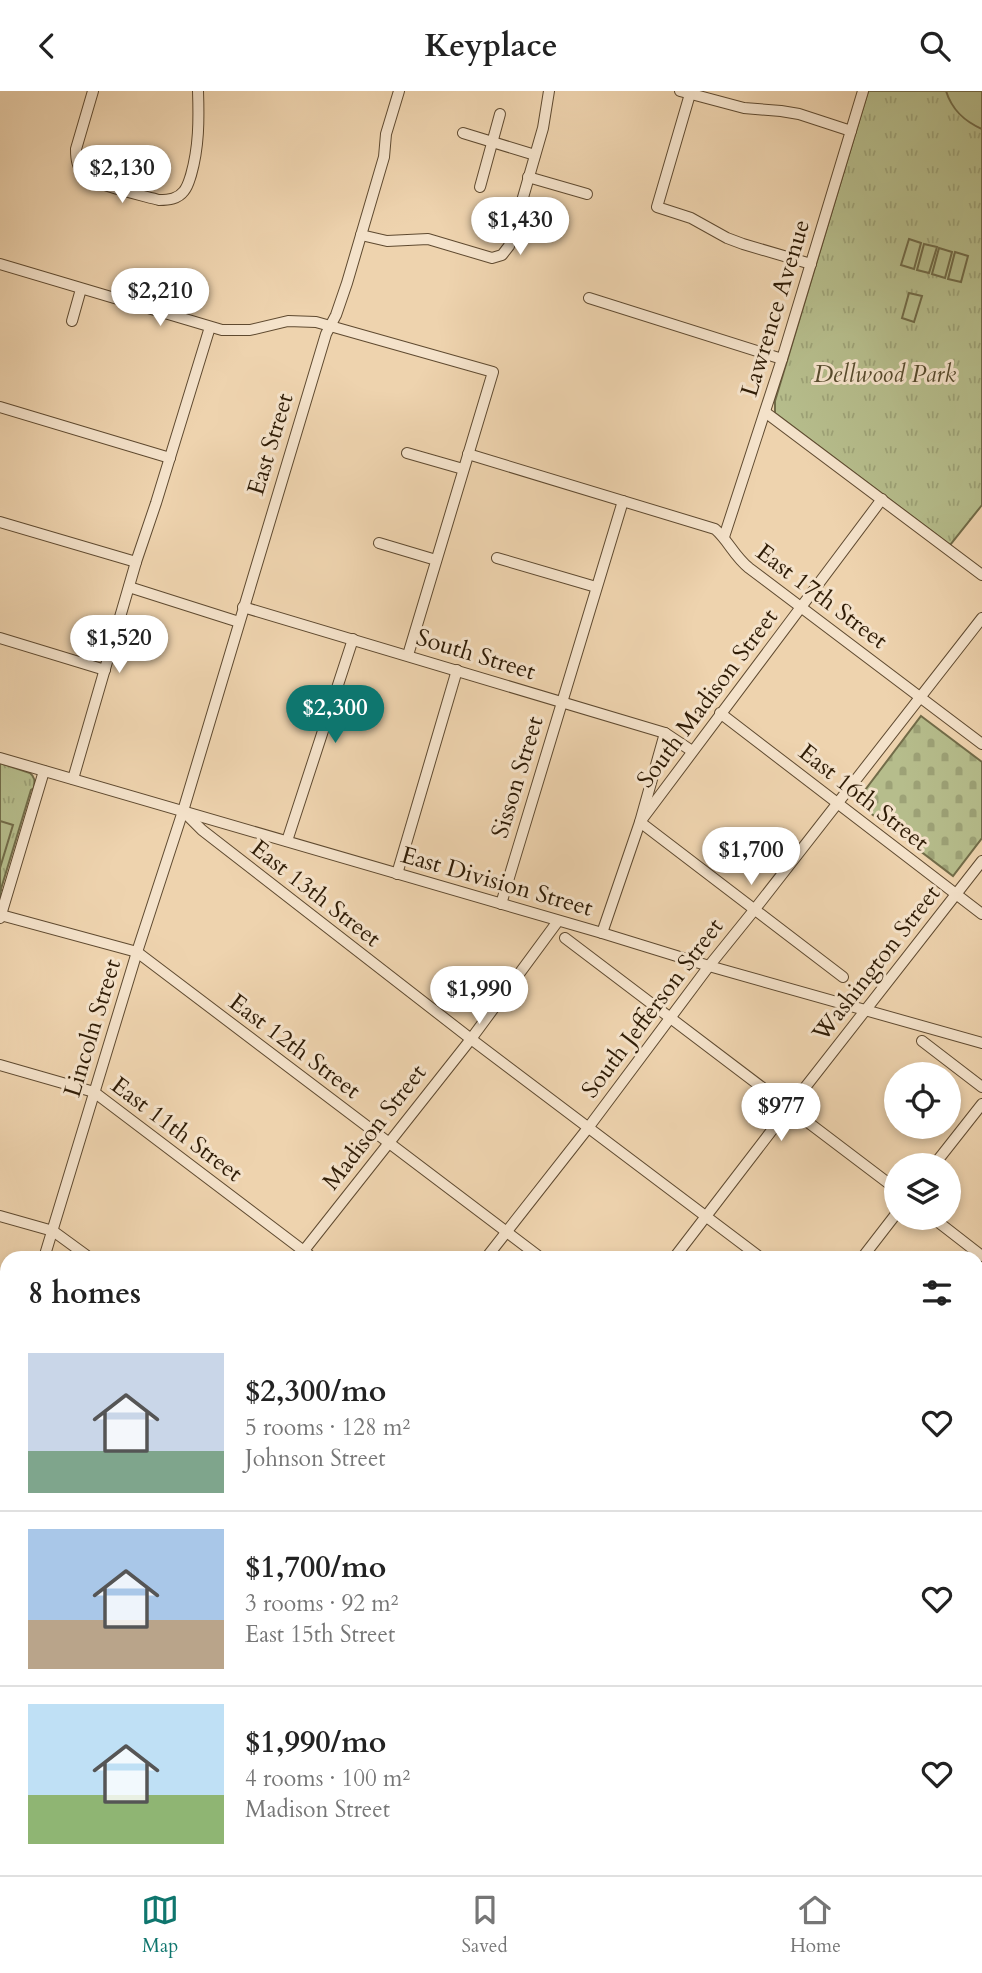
<!DOCTYPE html>
<html lang="en">
<head>
<meta charset="utf-8">
<style>
  body { margin:0; font-family:Cardo,serif; background:#f6f6f6; color:#222; height:100vh; display:flex; flex-direction:column; font-size:26px; white-space:nowrap }
  * { box-sizing:border-box; margin:0 }
  p { font-size:23px; color:#767676 }
  .icon { flex:none; width:38px; height:38px; fill:none; stroke:currentColor; stroke-width:2; stroke-linecap:round; stroke-linejoin:round }
  .map { position:relative; flex:1; overflow:hidden }
  .details { position:absolute; left:0px; top:1160px; width:984px; height:625px; display:flex; flex-direction:column; background:#fff; border-radius:21px 21px 0 0; box-shadow:0 4px 10px #0003 }
  .details>* { flex:none }
  .fabs { position:absolute; left:884px; top:971px; display:grid; gap:14px }
  .fabs a { display:grid; place-items:center; width:77px; height:77px; border-radius:50%; background:#fff; box-shadow:0 4px 10px #0003; font-size:35px }
  .price { position:absolute; translate:-50% -60px; padding:0 16px; border-radius:24px; background:#fff; color:#222; font-size:23px; line-height:46px; filter:drop-shadow(0 2px 4px #0008) }
  .price::after { content:''; position:absolute; left:50%; top:42px; width:21px; height:16px; margin-left:-10px; background:inherit; clip-path:polygon(0 0,100% 0,50% 100%) }
  .price.selected { background:#0f766e; color:#fff }
  ul { padding:0; list-style:none }
  li { display:flex; align-items:center; gap:21px; height:175px; padding:0 28px }
  li+li { border-top:2px solid #e0e0e0 }
  li span { display:grid; place-items:center; flex:none; width:196px; height:140px; border-radius:0px; color:#555 }
  li>.icon { margin-inline-start:auto }
  span .icon { width:84px; height:84px; fill:#fffc; stroke-width:1 }
  li b { font-size:30px }
  h2 { display:flex; justify-content:space-between; align-items:center; height:84px; padding:0 28px; font-size:30px }
  header { display:flex; justify-content:space-between; align-items:center; height:91px; padding:0 28px; background:#fff; font-size:32px; font-weight:800 }
  .tabs { display:flex; justify-content:space-around; align-items:center; height:98px; border-top:2px solid #e0e0e0; background:#fff; font-size:19px; color:#767676 }
  .tabs a { display:grid; justify-items:center; gap:4px }
  .tabs .selected { color:#0f766e }
  .map>svg:first-child { display:block }
  .grass { fill:url(#grass-dots); stroke:#726c49; stroke-width:2 }
  .forest { fill:url(#forest-firs); stroke:#726c49; stroke-width:2 }
  .cemetery { fill:url(#cemetery-stones); stroke:#726c49; stroke-width:2 }
  .park { fill:url(#park-tufts); stroke:#726c49; stroke-width:2 }
  .pitch { fill:#b6bd8c; stroke:#726c49; stroke-width:2 }
  .lines { fill:none; stroke-linecap:round; stroke-linejoin:round }
  .stream { stroke:#70786e; stroke-width:2.5 }
  .minor-casing { stroke:#5f4a30; stroke-width:12 }
  .major-casing { stroke:#2f1c06; stroke-width:15 }
  .minor { stroke:#f4e2ca; stroke-width:10 }
  .major { stroke:#eed3ae; stroke-width:12 }
  .rail-casing { stroke:#2f1c06; stroke-width:5 }
  .rail { stroke:#f4e2ca; stroke-width:2.5; stroke-dasharray:8; stroke-linecap:butt }
  .labels { text-anchor:middle; stroke-width:6; stroke-linejoin:round; paint-order:stroke }
  .street-label { font-size:24px; fill:#2f1c06; stroke:#f4e2ca }
  .park-label { font-size:24px; font-style:italic; fill:#584c2e; stroke:#f4e2ca }
</style>
</head>
<body>
<header><svg class="icon" aria-label="back" viewBox="0 0 24 24"><path d="M15 5l-7 7 7 7"/></svg>Keyplace<svg class="icon" aria-label="search" viewBox="0 0 24 24"><circle cx="10" cy="10" r="6"/><path d="M15 15l6 6"/></svg></header>
<div class="map">
<svg width="982" height="1784" viewBox="0 0 982 1784">
  <defs>
    <pattern id="grass-dots" width="8" height="8" patternUnits="userSpaceOnUse" patternTransform="scale(1.75)"><rect width="8" height="8" fill="#b6bd8c"/><path d="M2 2h.1M6 6h.1" fill="none" stroke="#9da277" stroke-width="1.8" stroke-linecap="round"/></pattern>
    <pattern id="forest-firs" width="22" height="20" patternUnits="userSpaceOnUse" patternTransform="scale(1.75)"><rect width="22" height="20" fill="#b6bd8c"/><path d="M5 1l3.5 6h-7zM16 11l3.5 6h-7z" fill="#9da277"/></pattern>
    <pattern id="cemetery-stones" width="16" height="16" patternUnits="userSpaceOnUse" patternTransform="scale(1.75)"><rect width="16" height="16" fill="#b6bd8c"/><path d="M2 7V4a2 2 0 0 1 4 0v3zM10 15v-3a2 2 0 0 1 4 0v3z" fill="#9da277"/></pattern>
    <pattern id="park-tufts" width="24" height="20" patternUnits="userSpaceOnUse" patternTransform="scale(1.75)"><rect width="24" height="20" fill="#b6bd8c"/><path d="M3 7l-1-3M5 7V3M7 7l1-3M15 17l-1-3M17 17v-4M19 17l1-3" fill="none" stroke="#9da277"/></pattern>
  </defs>
  <rect width="100%" height="100%" fill="#eed3ae"/>
  <filter id="stains"><feTurbulence type="fractalNoise" baseFrequency=".00286" numOctaves="4"/><feColorMatrix values="0 0 0 0 .2 0 0 0 0 .09 0 0 0 0 .02 0 0 0 .5 -.17"/></filter>
  <radialGradient id="worn" r=".72"><stop offset=".6" stop-color="#630" stop-opacity="0"/><stop offset="1" stop-color="#630" stop-opacity=".3"/></radialGradient>
  <path class="grass" d="M680,1778H747L743,1784H688Z"/>
  <path class="forest" d="M110,1778H235L232,1782L215,1784H114L108,1780Z"/>
  <path class="cemetery" d="M921,625L982,671V747L953,785L856,711Z"/>
  <g class="park">
    <path d="M868,0H982V414L950,454L775,322V310Z"/>
    <path d="M0,672L30,682C35,686 35,690 34,697L31,699L1,798L3,801L0,811Z"/>
  </g>
  <g class="pitch">
    <path d="M946,0H982V38C964,30 952,19 946,0Z"/>
    <path d="M909,148L921,152L914,178L901,174Z"/>
    <path d="M924,153L937,156L929,182L917,179Z"/>
    <path d="M939,157L952,161L945,187L932,183Z"/>
    <path d="M955,161L968,165L961,191L948,188Z"/>
    <path d="M909,202L922,205L914,231L902,227Z"/>
    <path d="M0,730L13,734L0,777Z"/>
  </g>
  <g class="lines">
    <path class="stream" d="M0,1494L7,1499"/>
    <defs>
      <g id="minor">
        <path d="M93,0L76,58C76,68 77,77 85,84C97,95 141,104 159,109C169,109 178,108 184,100C188,95 189,90 191,84C199,56 199,29 198,0"/>
        <path d="M680,0L744,17L781,20L799,23L851,40"/>
        <path d="M690,3L657,116L691,127L727,147L743,153L811,173"/>
        <path d="M463,42L535,64"/>
        <path d="M528,86L587,103"/>
        <path d="M480,96L500,23"/>
        <path d="M361,144L387,150L428,148L492,167L502,164L509,155L543,37L549,0"/>
        <path d="M0,173L222,239H250L288,230L316,231L493,281L408,564"/>
        <path d="M589,207L782,268"/>
        <path d="M72,230L81,198"/>
        <path d="M0,316L170,367"/>
        <path d="M765,321L982,484"/>
        <path d="M407,362L463,378"/>
        <path d="M468,363L715,438C728,449 734,465 749,477L982,653"/>
        <path d="M0,431L136,471"/>
        <path d="M724,446L782,268L863,0"/>
        <path d="M379,452L436,469"/>
        <path d="M497,467L596,496"/>
        <path d="M129,496L239,531"/>
        <path d="M243,516L665,642L692,660"/>
        <path d="M0,547L105,579"/>
        <path d="M720,622L982,823"/>
        <path d="M0,667L602,842L709,875L982,952"/>
        <path d="M73,688L136,471L156,412L210,236"/>
        <path d="M183,720L202,739L471,948L761,1167"/>
        <path d="M287,750L353,548"/>
        <path d="M397,783L457,579"/>
        <path d="M501,813L623,410"/>
        <path d="M1,824L137,861L541,1167"/>
        <path d="M0,827L44,680"/>
        <path d="M602,842L640,731L665,642"/>
        <path d="M565,847L896,1098"/>
        <path d="M843,886L640,731L882,408"/>
        <path d="M922,950L982,996"/>
        <path d="M0,974L94,1001L313,1167"/>
        <path d="M934,1074L982,1013"/>
        <path d="M0,1125L53,1140L90,1167"/>
        <path d="M933,1127L982,1165"/>
        <path d="M44,1167L137,861L183,720L326,243L336,224L347,192L384,66L386,43L399,0"/>
        <path d="M298,1167L471,948L558,830"/>
        <path d="M486,1167L588,1037L709,875L755,818L982,527"/>
        <path d="M674,1167L789,1017L982,770"/>
        <path d="M862,1167L896,1123"/>
        <path d="M0,1310L7,1285"/>
        <path d="M976,1331L982,1336"/>
        <path d="M976,1525L982,1518"/>
        <path d="M0,1555L7,1546"/>
        <path d="M0,1612L7,1617"/>
        <path d="M0,1778L7,1784"/>
        <path d="M450,1778L458,1784"/>
        <path d="M898,1778L906,1784"/>
        <path d="M14,1784L19,1778"/>
        <path d="M393,1784L398,1778"/>
        <path d="M652,1784L657,1778"/>
        <path d="M780,1784L785,1778"/>
        <path d="M858,1784L863,1778"/>
      </g>
      <g id="major">
        <path d="M976,1248L982,1241"/>
        <path d="M0,1278L7,1281"/>
        <path d="M666,1778L674,1784"/>
        <path d="M564,1784L569,1778"/>
      </g>
    </defs>
    <use href="#minor" class="minor-casing"/>
    <use href="#major" class="major-casing"/>
    <use href="#minor" class="minor"/>
    <use href="#major" class="major"/>
    <defs>
      <g id="rail">
        <path d="M976,1377L982,1370"/>
        <path d="M658,1784L663,1778"/>
      </g>
    </defs>
    <use href="#rail" class="rail-casing"/>
    <use href="#rail" class="rail"/>
  </g>
  <g class="labels">
    <g class="street-label">
      <text transform="translate(775 217) rotate(-73)" y="8">Lawrence Avenue</text>
      <text transform="translate(270 353) rotate(-73)" y="8">East Street</text>
      <text transform="translate(822 505) rotate(37)" y="8">East 17th Street</text>
      <text transform="translate(476 563) rotate(17)" y="8">South Street</text>
      <text transform="translate(707 607) rotate(-53)" y="8">South Madison Street</text>
      <text transform="translate(517 686) rotate(-73)" y="8">Sisson Street</text>
      <text transform="translate(864 706) rotate(38)" y="8">East 16th Street</text>
      <text transform="translate(497 790) rotate(16)" y="8">East Division Street</text>
      <text transform="translate(316 802) rotate(38)" y="8">East 13th Street</text>
      <text transform="translate(876 872) rotate(-52)" y="8">Washington Street</text>
      <text transform="translate(652 917) rotate(-53)" y="8">South Jefferson Street</text>
      <text transform="translate(92 937) rotate(-73)" y="8">Lincoln Street</text>
      <text transform="translate(295 955) rotate(37)" y="8">East 12th Street</text>
      <text transform="translate(374 1036) rotate(-52)" y="8">Madison Street</text>
      <text transform="translate(177 1038) rotate(37)" y="8">East 11th Street</text>
    </g>
    <g class="park-label">
      <text x="885" y="291">Dellwood Park</text>
    </g>
  </g>
  <rect width="100%" height="100%" filter="url(#stains)"/>
  <rect width="100%" height="100%" fill="url(#worn)"/>
</svg>
<div class="fabs">
<a><svg class="icon" aria-label="locate" viewBox="0 0 24 24"><circle cx="12" cy="12" r="6"/><path d="M12 2v4M12 18v4M2 12h4M18 12h4"/></svg></a>
<a><svg class="icon" aria-label="layers" viewBox="0 0 24 24"><path d="M12 4l9 5-9 5-9-5zM3 14l9 5 9-5"/></svg></a>
</div>
<b class="price" style="left:122px;top:114px">$2,130</b>
<b class="price" style="left:520px;top:166px">$1,430</b>
<b class="price" style="left:160px;top:237px">$2,210</b>
<b class="price" style="left:119px;top:584px">$1,520</b>
<b class="price selected" style="left:335px;top:654px">$2,300</b>
<b class="price" style="left:751px;top:796px">$1,700</b>
<b class="price" style="left:479px;top:935px">$1,990</b>
<b class="price" style="left:781px;top:1052px">$977</b>
<section class="details">
<h2>8 homes<svg class="icon" aria-label="filters" viewBox="0 0 24 24"><path d="M4 7h16M4 17h16"/><circle cx="9" cy="7" r="2"/><circle cx="15" cy="17" r="2"/></svg></h2>
<ul>
<li><span style="background:linear-gradient(#c9d6e8 70%,#7fa58c 0)"><svg class="icon" aria-label="home" viewBox="0 0 24 24"><path d="M3 11l9-7 9 7M6 9v11h12V9"/></svg></span><div><b>$2,300/mo</b><p>5 rooms · 128 m²</p><p>Johnson Street</p></div><svg class="icon" aria-label="heart" viewBox="0 0 24 24"><path d="M12 20l-8-8c-3-5 5-10 8-4 3-6 11-1 8 4z"/></svg></li>
<li><span style="background:linear-gradient(#a9c7e8 65%,#b9a48a 0)"><svg class="icon" aria-label="home" viewBox="0 0 24 24"><path d="M3 11l9-7 9 7M6 9v11h12V9"/></svg></span><div><b>$1,700/mo</b><p>3 rooms · 92 m²</p><p>East 15th Street</p></div><svg class="icon" aria-label="heart" viewBox="0 0 24 24"><path d="M12 20l-8-8c-3-5 5-10 8-4 3-6 11-1 8 4z"/></svg></li>
<li><span style="background:linear-gradient(#bfe0f5 65%,#8fb573 0)"><svg class="icon" aria-label="home" viewBox="0 0 24 24"><path d="M3 11l9-7 9 7M6 9v11h12V9"/></svg></span><div><b>$1,990/mo</b><p>4 rooms · 100 m²</p><p>Madison Street</p></div><svg class="icon" aria-label="heart" viewBox="0 0 24 24"><path d="M12 20l-8-8c-3-5 5-10 8-4 3-6 11-1 8 4z"/></svg></li>
</ul>
</section>
</div>
<nav class="tabs">
<a class="selected"><svg class="icon" aria-label="map" viewBox="0 0 24 24"><path d="M3 6l6-2 6 2 6-2v14l-6 2-6-2-6 2zM9 4v14M15 6v14"/></svg>Map</a>
<a><svg class="icon" aria-label="saved" viewBox="0 0 24 24"><path d="M7 4h10v16l-5-4-5 4z"/></svg>Saved</a>
<a><svg class="icon" aria-label="home" viewBox="0 0 24 24"><path d="M3 11l9-7 9 7M6 9v11h12V9"/></svg>Home</a>
</nav>
</body>
</html>
